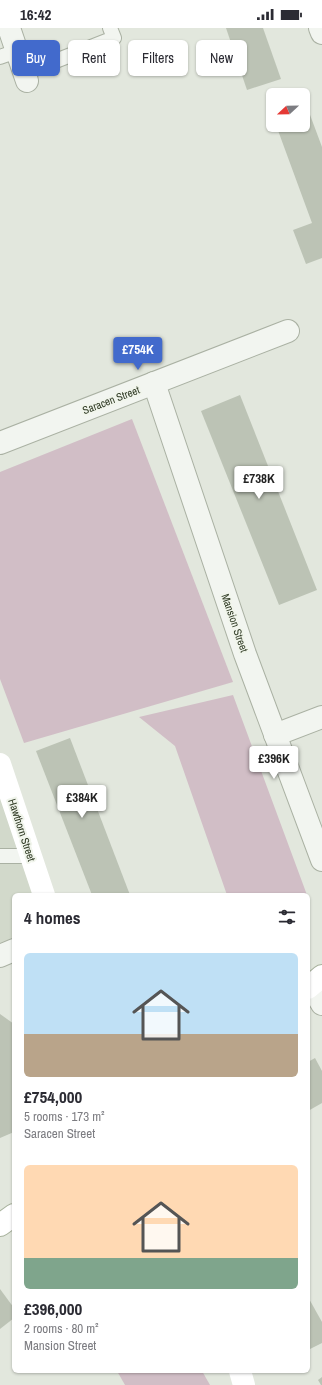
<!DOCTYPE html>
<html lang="en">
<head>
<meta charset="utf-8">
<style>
  body { margin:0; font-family:"Archivo Narrow",sans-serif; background:#f2f2f3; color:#2b2b33; height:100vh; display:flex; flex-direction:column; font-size:15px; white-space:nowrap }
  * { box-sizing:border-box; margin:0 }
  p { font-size:13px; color:#7c7c81 }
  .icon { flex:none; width:22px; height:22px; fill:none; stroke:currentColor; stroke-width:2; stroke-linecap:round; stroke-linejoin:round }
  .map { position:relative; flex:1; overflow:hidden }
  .panel { position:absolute; left:12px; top:865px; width:298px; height:480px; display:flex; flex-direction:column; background:#fff; border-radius:6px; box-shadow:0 1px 3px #0004 }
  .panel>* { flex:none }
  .banner { position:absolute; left:12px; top:12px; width:298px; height:36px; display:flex; gap:8px }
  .needle { width:26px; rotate:248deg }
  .buttons { position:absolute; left:266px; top:60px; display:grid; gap:8px }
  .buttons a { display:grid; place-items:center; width:44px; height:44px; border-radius:6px; background:#fff; box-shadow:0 1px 3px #0004; font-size:20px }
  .price { position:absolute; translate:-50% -34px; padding:0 9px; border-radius:4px; background:#fff; color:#222; font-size:13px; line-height:26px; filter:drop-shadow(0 1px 2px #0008) }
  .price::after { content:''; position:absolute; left:50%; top:24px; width:12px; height:9px; margin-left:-6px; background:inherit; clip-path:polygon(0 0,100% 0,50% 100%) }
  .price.current { background:#426acc; color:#fff }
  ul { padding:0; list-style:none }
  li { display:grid; align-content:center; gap:8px; height:212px; padding:0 12px }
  li span { display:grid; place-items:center; height:124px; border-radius:6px; color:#555 }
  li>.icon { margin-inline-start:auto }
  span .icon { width:72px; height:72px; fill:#fffc; stroke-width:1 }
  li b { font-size:17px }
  h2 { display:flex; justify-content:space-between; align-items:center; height:48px; padding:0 12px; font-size:17px }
  .pill { padding:0 14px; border-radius:6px; background:#fff; box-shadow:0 1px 3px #0004; font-size:14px; line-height:36px }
  .pill.current { background:#426acc; color:#fff }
  .status { display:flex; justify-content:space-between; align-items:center; height:28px; padding:0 20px; background:#fff; direction:ltr }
  .status svg { height:11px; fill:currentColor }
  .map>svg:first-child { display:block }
  .built { fill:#d2d9cb }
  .green { fill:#d1bec6 }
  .building { fill:#bcc3b5 }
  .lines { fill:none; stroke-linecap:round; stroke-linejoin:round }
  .lane-casing { stroke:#aab1a3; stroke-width:16 }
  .street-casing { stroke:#aab1a3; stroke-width:24 }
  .primary-casing { stroke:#a8b29d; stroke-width:24 }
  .lane { stroke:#f2f5f0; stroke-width:14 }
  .street { stroke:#f2f5f0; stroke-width:22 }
  .secondary { stroke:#fff; stroke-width:22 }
  .primary { stroke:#fff; stroke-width:22 }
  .labels { text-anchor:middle; stroke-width:4; stroke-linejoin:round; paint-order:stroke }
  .street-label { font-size:11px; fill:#323d27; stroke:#f1f5ec }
</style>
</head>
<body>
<div class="status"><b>16:42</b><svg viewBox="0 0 49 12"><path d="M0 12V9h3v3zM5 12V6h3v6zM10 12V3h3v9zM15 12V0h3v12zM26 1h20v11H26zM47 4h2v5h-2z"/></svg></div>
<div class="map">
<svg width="322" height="1357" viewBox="0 0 322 1357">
  <rect width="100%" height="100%" fill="#e2e7dd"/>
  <path class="built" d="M0,746L44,867H14V922L0,928Z"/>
  <g class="green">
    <path d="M132,391L233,654L24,715L0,651V444Z"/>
    <path d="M233,667L307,867H227L175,718L139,689Z"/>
    <path d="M117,1343H202L210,1357H125Z"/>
  </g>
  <g class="building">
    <path d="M226,0H263L281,51L247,62Z"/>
    <path d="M300,61L303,67H284Z"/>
    <path d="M303,68L322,119V230L306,236L293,202L312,195L276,97H303Z"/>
    <path d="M273,71V89L267,73Z"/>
    <path d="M240,367L317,562L279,577L201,383Z"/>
    <path d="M70,710L130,867H92L36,723Z"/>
    <path d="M0,986L14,996V1104L0,1110Z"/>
    <path d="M315,1030L322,1043V1075L308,1083V1034Z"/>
    <path d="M0,1261L14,1280V1290L0,1301Z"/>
    <path d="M308,1269L322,1294V1315L308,1322Z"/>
    <path d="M322,1349V1357H321L318,1352Z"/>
  </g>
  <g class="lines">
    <defs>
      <g id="lane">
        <path d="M0,29L17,23"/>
        <path d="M25,45L114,10L110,0"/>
        <path d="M0,828H30"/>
      </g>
      <g id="street">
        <path d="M9,0L27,53"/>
        <path d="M320,0L322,5"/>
        <path d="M154,355L245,626L322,832"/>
        <path d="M0,415L288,303"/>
        <path d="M275,707L322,689"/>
        <path d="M0,928L14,922"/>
        <path d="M311,957L322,976"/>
      </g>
      <g id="primary">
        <path d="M308,960L322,948"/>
        <path d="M0,1197L14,1187"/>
      </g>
    </defs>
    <use href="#lane" class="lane-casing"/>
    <use href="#street" class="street-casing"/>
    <use href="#primary" class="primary-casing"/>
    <use href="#lane" class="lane"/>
    <use href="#street" class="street"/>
    <g class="secondary">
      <path d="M0,736L44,867"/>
      <path d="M240,1343L244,1357"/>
    </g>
    <use href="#primary" class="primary"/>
  </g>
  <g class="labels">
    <g class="street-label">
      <text transform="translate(111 372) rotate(-21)" y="4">Saracen Street</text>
      <text transform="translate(235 595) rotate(71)" y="4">Mansion Street</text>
      <text transform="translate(22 802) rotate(72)" y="4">Hawthorn Street</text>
    </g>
  </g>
</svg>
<div class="buttons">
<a><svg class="needle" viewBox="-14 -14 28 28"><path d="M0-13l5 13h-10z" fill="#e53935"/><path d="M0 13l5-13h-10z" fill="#7c7c81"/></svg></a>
</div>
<b class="price current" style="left:138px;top:343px">£754K</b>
<b class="price" style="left:259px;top:472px">£738K</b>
<b class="price" style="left:274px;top:752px">£396K</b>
<b class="price" style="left:82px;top:791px">£384K</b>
<div class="banner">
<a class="pill current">Buy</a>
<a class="pill">Rent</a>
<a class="pill">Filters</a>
<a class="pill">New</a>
</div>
<section class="panel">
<h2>4 homes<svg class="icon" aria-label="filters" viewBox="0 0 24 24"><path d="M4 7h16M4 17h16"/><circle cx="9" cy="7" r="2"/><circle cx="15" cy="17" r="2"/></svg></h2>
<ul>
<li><span style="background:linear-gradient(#bfe0f5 65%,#b9a48a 0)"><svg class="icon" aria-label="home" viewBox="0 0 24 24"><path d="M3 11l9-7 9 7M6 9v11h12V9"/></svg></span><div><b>£754,000</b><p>5 rooms · 173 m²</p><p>Saracen Street</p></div></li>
<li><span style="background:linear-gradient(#ffd9b3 75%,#7fa58c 0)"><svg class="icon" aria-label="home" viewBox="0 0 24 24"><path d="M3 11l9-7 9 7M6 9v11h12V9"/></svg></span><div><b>£396,000</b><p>2 rooms · 80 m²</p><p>Mansion Street</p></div></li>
</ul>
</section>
</div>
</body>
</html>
